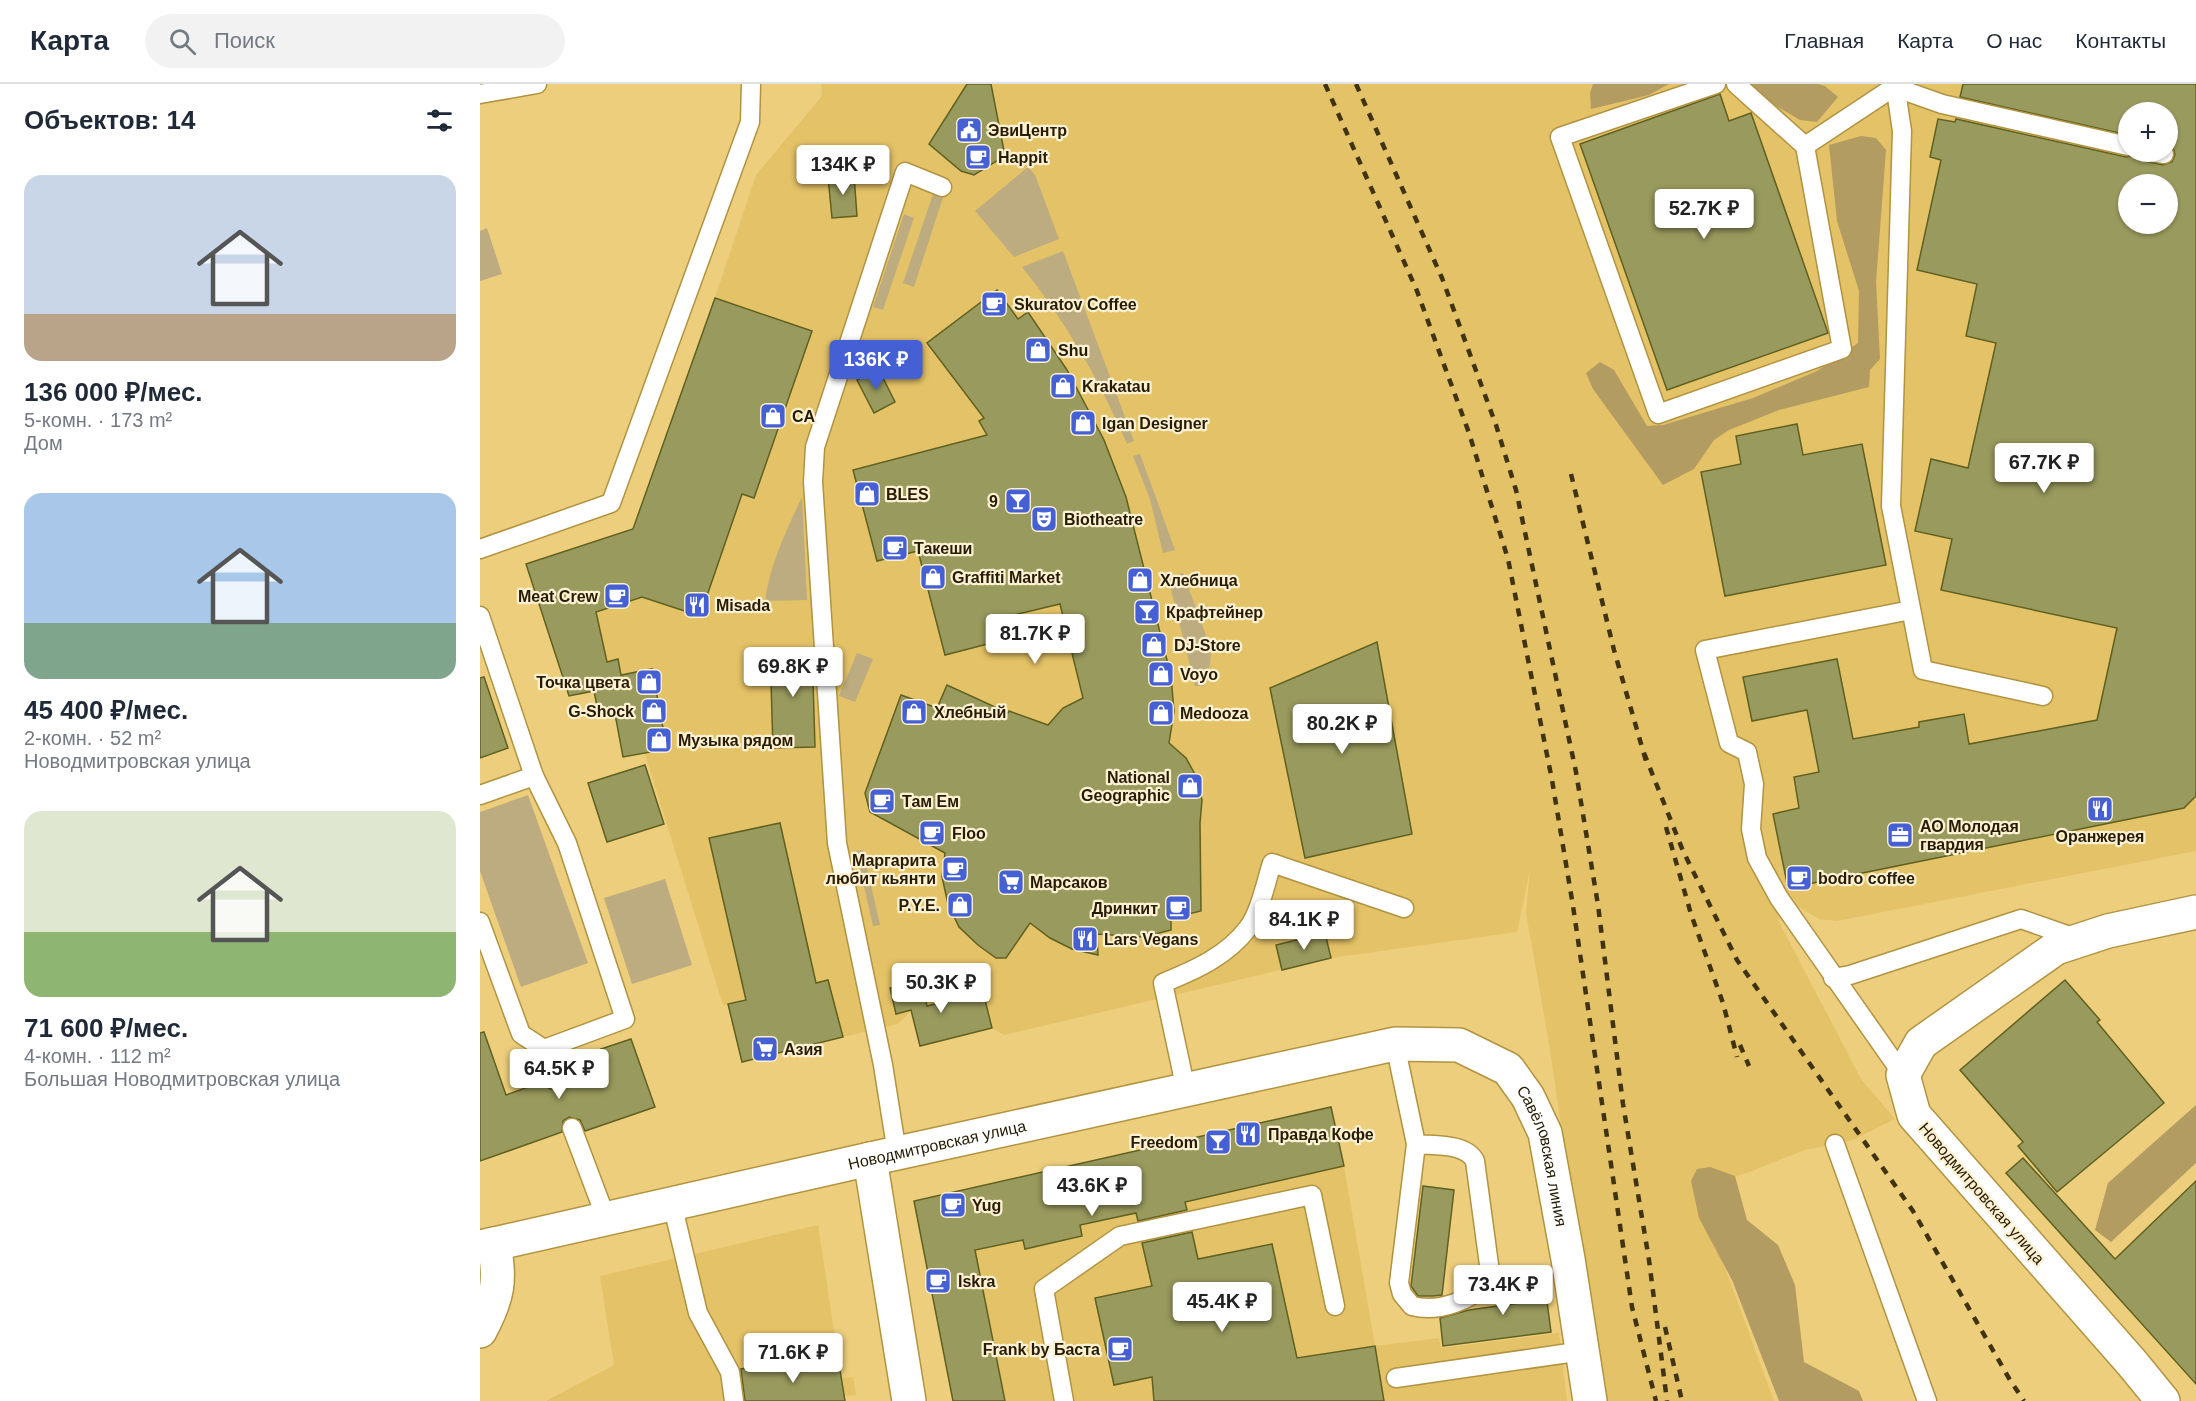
<!DOCTYPE html>
<html lang="ru">
<head>
<meta charset="utf-8">
<style>
  body { margin:0; font-family:Arial,sans-serif; background:#f2f2f3; color:#1f2937; height:100vh; display:flex; flex-direction:column; font-size:22px; white-space:nowrap }
  * { box-sizing:border-box; margin:0 }
  p { font-size:20px; color:#747a83 }
  .icon { flex:none; width:33px; height:33px; fill:none; stroke:currentColor; stroke-width:2; stroke-linecap:round; stroke-linejoin:round }
  .map { position:relative; flex:1; overflow:hidden }
  .details { display:flex; flex-direction:column; background:#fff; width:480px }
  .details>* { flex:none }
  .fabs { position:absolute; left:1638px; top:18px; display:grid; gap:12px }
  .fabs a { display:grid; place-items:center; width:60px; height:60px; border-radius:50%; background:#fff; box-shadow:0 2px 4px #0004; font-size:30px }
  .price { position:absolute; translate:-50% -51px; padding:0 14px; border-radius:6px; background:#fff; color:#222; font-size:20px; line-height:39px; filter:drop-shadow(0 2px 3px #0008) }
  .price::after { content:''; position:absolute; left:50%; top:36px; width:18px; height:14px; margin-left:-9px; background:inherit; clip-path:polygon(0 0,100% 0,50% 100%) }
  .price.active { background:#4560d4; color:#fff }
  ul { padding:0; list-style:none }
  li { display:grid; align-content:center; gap:12px; height:318px; padding:0 24px }
  li span { display:grid; place-items:center; height:186px; border-radius:18px; color:#555 }
  li>.icon { margin-inline-start:auto }
  span .icon { width:108px; height:108px; fill:#fffc; stroke-width:1 }
  li b { font-size:26px }
  h2 { display:flex; justify-content:space-between; align-items:center; height:72px; padding:0 24px; font-size:26px }
  header { display:flex; align-items:center; gap:36px; box-sizing:border-box; height:84px; padding:0 30px; background:#fff; border-bottom:2px solid #e0e1e3 }
  header strong { font-size:28px }
  nav { display:flex; gap:33px; margin-inline-start:auto; font-size:21px }
  .search { width:420px; height:54px; background:#f2f2f3; display:flex; align-items:center; gap:15px; box-sizing:border-box; padding:0 21px; border-radius:33px; color:#747a83; font-size:22px }
  main { display:flex; flex:1; min-height:0 }
  .map>svg:first-child { display:block }
  .built { fill:#e4c267; fill-rule:evenodd }
  .green { fill:#bdac80 }
  .forest { fill:#b29c61 }
  .building { fill:#999a5d; stroke:#606020; stroke-width:1.5; fill-rule:evenodd }
  .lines { fill:none; stroke-linecap:round; stroke-linejoin:round }
  .lane-casing { stroke:#b19341; stroke-width:21 }
  .street-casing { stroke:#b19341; stroke-width:36 }
  .secondary-casing { stroke:#b19341; stroke-width:36 }
  .lane { stroke:#fff; stroke-width:18 }
  .street { stroke:#fff; stroke-width:33 }
  .secondary { stroke:#fff; stroke-width:33 }
  .rail { stroke:#3f3312; stroke-width:4.5; stroke-dasharray:8 8; stroke-linecap:butt }
  .labels { text-anchor:middle; stroke-width:4.5; stroke-linejoin:round; paint-order:stroke }
  .poi-label { font-size:16px; font-weight:bold; fill:#251c03; stroke:#fdf1d2; text-anchor:start }
  .street-label { font-size:16px; fill:#251c03; stroke:#fdf1d2 }
</style>
</head>
<body>
<header>
<strong>Карта</strong>
<div class="search"><svg class="icon" aria-label="search" viewBox="0 0 24 24"><circle cx="10" cy="10" r="6"/><path d="M15 15l6 6"/></svg>Поиск</div>
<nav><a>Главная</a><a>Карта</a><a>О нас</a><a>Контакты</a></nav>
</header>
<main>
<section class="details">
<h2>Объектов: 14<svg class="icon" aria-label="filters" viewBox="0 0 24 24"><path d="M4 7h16M4 17h16"/><circle cx="9" cy="7" r="2"/><circle cx="15" cy="17" r="2"/></svg></h2>
<ul>
<li><span style="background:linear-gradient(#c9d6e8 75%,#b9a48a 0)"><svg class="icon" aria-label="home" viewBox="0 0 24 24"><path d="M3 11l9-7 9 7M6 9v11h12V9"/></svg></span><div><b>136 000 ₽/мес.</b><p>5-комн. · 173 m²</p><p>Дом</p></div></li>
<li><span style="background:linear-gradient(#a9c7e8 70%,#7fa58c 0)"><svg class="icon" aria-label="home" viewBox="0 0 24 24"><path d="M3 11l9-7 9 7M6 9v11h12V9"/></svg></span><div><b>45 400 ₽/мес.</b><p>2-комн. · 52 m²</p><p>Новодмитровская улица</p></div></li>
<li><span style="background:linear-gradient(#dfe7d0 65%,#8fb573 0)"><svg class="icon" aria-label="home" viewBox="0 0 24 24"><path d="M3 11l9-7 9 7M6 9v11h12V9"/></svg></span><div><b>71 600 ₽/мес.</b><p>4-комн. · 112 m²</p><p>Большая Новодмитровская улица</p></div></li>
</ul>
</section>
<div class="map">
<svg width="1716" height="1317" viewBox="0 0 1716 1317">
  <rect width="100%" height="100%" fill="#edce7c"/>
  <g class="built">
    <path d="M341,0H1716V767L1357,837L1339,835L1317,822L1298,836L1381,995L1415,1035L1373,1056L1325,1066L1269,1088L1216,1105L1294,1317H1121L1069,959L1046,829L1050,786L1037,848L851,874L524,951L512,944L440,962L431,927L418,940L329,961L330,968L319,971L317,965L262,978L248,921H243L165,670L143,674L135,630L119,632L114,607L89,612L75,567L162,471L270,226L235,214L276,91L342,12ZM1648,28H1688V68H1648ZM1648,100H1688V140H1648Z"/>
    <path d="M851,1023L864,1082L895,1262L959,1254L961,1264L1079,1249L1087,1317H473L434,1117Z"/>
    <path d="M338,1141L361,1294L373,1293L376,1311L364,1312L365,1317H66L134,1281L120,1192Z"/>
  </g>
  <g class="green">
    <path d="M548,83L555,91L579,155L534,173L495,127Z"/>
    <path d="M454,107L464,110L434,203L423,199Z"/>
    <path d="M424,130L434,134L403,226L393,223Z"/>
    <path d="M7,144L22,190L0,197V147Z"/>
    <path d="M583,167L654,357L647,360C620,297 585,236 542,183Z"/>
    <path d="M660,370L695,466L683,469L670,415L653,372Z"/>
    <path d="M322,413L327,516L285,517C290,480 306,447 322,413Z"/>
    <path d="M703,489L731,565L730,580L724,602H715L688,493Z"/>
    <path d="M377,569L393,575L375,618L359,612Z"/>
    <path d="M48,711L108,879L41,903L0,787V728Z"/>
    <path d="M383,766L400,841L393,842L376,767Z"/>
    <path d="M185,795L212,881L152,900L124,814Z"/>
  </g>
  <g class="forest">
    <path d="M1113,0H1189L1169,11L1111,25L1110,9Z"/>
    <path d="M1259,0H1338L1345,2L1358,13L1337,38L1320,36Z"/>
    <path d="M1381,52L1396,54L1406,66L1396,198L1400,275L1390,286L1389,303L1299,326L1249,346L1234,356L1214,385L1183,401L1113,305L1106,289L1120,278L1134,286L1167,342L1183,341L1273,314L1337,287L1378,259L1379,207L1357,137L1349,61Z"/>
    <path d="M1716,1021V1079L1631,1158L1615,1146L1628,1099Z"/>
    <path d="M1230,1083L1255,1092L1267,1136L1298,1161L1315,1201L1324,1278L1379,1307L1383,1317H1299L1252,1196L1219,1134L1211,1097L1217,1085Z"/>
  </g>
  <g class="building">
    <path d="M487,0H511L525,72L494,91L481,87L449,60Z"/>
    <path d="M1483,0H1716V712L1704,724L1308,804L1293,730L1319,724L1314,693L1339,688L1327,626L1272,637L1263,593L1357,575L1373,655L1439,643V638L1484,630L1489,660L1617,636L1637,544L1461,506L1472,455L1435,447L1451,375L1488,384L1516,259L1486,252L1497,200L1437,186L1461,76L1450,73L1458,35L1475,38L1476,35L1646,73L1652,72L1657,68H1661L1665,77L1683,81L1692,78L1695,71L1694,66L1688,60V28H1648V51L1480,13ZM1648,100H1688V140H1648Z"/>
    <path d="M1240,10L1249,37L1271,29L1348,249L1187,306L1100,60Z"/>
    <path d="M374,91L377,132L352,134L348,93Z"/>
    <path d="M517,206L538,235L548,228L587,286L624,356L646,413L691,592L694,627L689,659L706,674L717,694L722,716L720,739L721,827L691,834V846L664,853L617,850L618,871L592,865L570,854L550,839L526,874H516L498,861L479,843L468,820L462,793L465,769L390,728L385,709L421,611L457,624L467,601L528,629L529,627L568,641L583,624L603,614L580,520L517,535L523,556L465,571L438,467L397,477L373,386L507,351L499,337L504,334L447,259Z"/>
    <path d="M235,214L332,247L274,414L262,410L220,532L162,513L116,528L127,578L138,575L141,591L172,585L187,665L143,673L135,630L119,632L114,607L89,612L46,480L153,445Z"/>
    <path d="M398,284L415,318L394,329L377,296Z"/>
    <path d="M1317,340L1323,371L1382,360L1406,481L1245,512L1221,388L1261,380L1256,352Z"/>
    <path d="M897,558L932,750L825,774L790,604Z"/>
    <path d="M332,564L335,663L293,664L290,566Z"/>
    <path d="M4,593L28,664L0,674V594Z"/>
    <path d="M165,681L184,740L127,758L108,699Z"/>
    <path d="M300,739L336,899L348,896L363,953L262,978L248,920L266,916L229,754Z"/>
    <path d="M845,849L851,874L802,886L796,861Z"/>
    <path d="M440,896L447,922L503,908L512,944L440,962L431,926L416,930L410,904Z"/>
    <path d="M1585,896L1620,936L1617,938L1684,1019L1577,1108L1538,1062L1543,1058L1480,986Z"/>
    <path d="M4,948L26,1011L62,998L70,1005H77L84,997V990L125,976L121,965L151,955L175,1023L105,1047L100,1036L89,1033L83,1037L82,1048L0,1077V949Z"/>
    <path d="M851,1023L864,1082L705,1118L707,1126L658,1137L656,1129L600,1141L602,1152L545,1165L543,1156L495,1166L525,1317H473L434,1117Z"/>
    <path d="M1543,1074L1635,1175L1716,1097V1300L1526,1089Z"/>
    <path d="M943,1102L974,1106L962,1211L953,1212H938L931,1202Z"/>
    <path d="M712,1148L718,1175L792,1160L817,1274L895,1262L904,1317H674L672,1293L634,1301L615,1214L672,1202L662,1159Z"/>
    <path d="M1063,1187L1071,1248L963,1262L960,1234L989,1226L1039,1219L1035,1191Z"/>
    <path d="M309,1278L311,1287L359,1280L365,1317H265L261,1285Z"/>
  </g>
  <g class="lines">
    <defs>
      <g id="lane">
        <path d="M1236,0L1080,53L1178,330L1362,265L1325,62L1256,0"/>
        <path d="M1415,0L1422,47L1411,422L1443,586L1563,612"/>
        <path d="M1414,3L1462,20L1648,62"/>
        <path d="M0,10L57,0"/>
        <path d="M1325,62L1414,3"/>
        <path d="M1672,68L1684,70"/>
        <path d="M0,465L131,419L270,38L271,0"/>
        <path d="M0,532L54,692L0,711"/>
        <path d="M54,692L87,759L145,935L64,965"/>
        <path d="M0,838L41,950L64,965L73,994"/>
        <path d="M1353,894L1370,891L1541,835L1598,855"/>
        <path d="M915,960L936,1060L919,1199L922,1210L932,1222C960,1229 991,1216 1011,1197L1010,1188L995,1077C986,1059 954,1062 936,1060"/>
        <path d="M1423,991L1299,814L1277,774L1271,745L1274,700L1267,668L1249,659L1225,566L1431,526"/>
        <path d="M706,1006L683,899C715,886 747,872 768,844C780,828 786,798 792,779L924,824"/>
        <path d="M92,1044L126,1134"/>
        <path d="M1355,1060L1447,1317"/>
        <path d="M417,1069L403,981L357,759L333,398L335,363L425,88L462,103"/>
        <path d="M192,1119L218,1229L250,1288L254,1317"/>
        <path d="M916,1294L1103,1267"/>
        <path d="M584,1317L564,1205L640,1152L832,1111L855,1222"/>
      </g>
      <g id="street">
        <path d="M390,1075L429,1317"/>
        <path id="s1" d="M14,1160L390,1075L915,960L979,961L1028,985L1048,1013L1065,1049L1088,1175L1110,1317"/>
      </g>
      <g id="secondary">
        <path d="M0,1163L14,1160C21,1197 18,1213 0,1247"/>
        <path d="M1683,1317L1652,1279L1434,1031L1423,991L1441,959L1576,864L1628,847L1716,828"/>
      </g>
    </defs>
    <use href="#lane" class="lane-casing"/>
    <use href="#street" class="street-casing"/>
    <use href="#secondary" class="secondary-casing"/>
    <use href="#lane" class="lane"/>
    <use href="#street" class="street"/>
    <use href="#secondary" class="secondary"/>
    <g class="rail">
      <path d="M845,0L937,207L989,349L1028,475L1072,696L1093,822L1152,1223L1176,1317"/>
      <path d="M876,0L962,194L1016,341L1036,406L1096,688L1118,821L1143,1020L1169,1176L1187,1317"/>
      <path d="M1091,390L1134,566L1166,677"/>
      <path d="M1164,669L1203,767L1257,876L1433,1127L1530,1296L1544,1317"/>
      <path d="M1186,743L1211,830L1243,919L1257,973"/>
      <path d="M1260,961L1269,982"/>
      <path d="M1185,1243L1202,1317"/>
    </g>
  </g>
  <defs>
    <symbol id="civic-square" viewBox="-11 -11 22 22"><rect x="-9" y="-9" width="18" height="18" rx="4" fill="#4560d4" stroke="#fdf1d2"/><path d="M-.6-6.5H3V-4.5H.6V-3L4-1V1h2V6H-6V1h2V-1L-.6-3ZM-1.2 2.5V6h2.4V2.5Z" fill="#fff"/></symbol>
    <symbol id="cafe-square" viewBox="-11 -11 22 22"><rect x="-9" y="-9" width="18" height="18" rx="4" fill="#4560d4" stroke="#fdf1d2"/><path d="M-5.5-4.5H6V0H3Q3 3.5 0 3.5H-2.5Q-5.5 3.5-5.5 0ZM3-3.2v2h1.7v-2ZM-6 4.5H4V6H-6Z" fill="#fff"/></symbol>
    <symbol id="shop-square" viewBox="-11 -11 22 22"><rect x="-9" y="-9" width="18" height="18" rx="4" fill="#4560d4" stroke="#fdf1d2"/><path d="M-5-2.5h2.3a2.7 3.5 0 0 1 5.4 0H5L5.5 6h-11ZM-1.5-2.5h3a1.5 2.3 0 0 0-3 0Z" fill="#fff"/></symbol>
    <symbol id="bar-square" viewBox="-11 -11 22 22"><rect x="-9" y="-9" width="18" height="18" rx="4" fill="#4560d4" stroke="#fdf1d2"/><path d="M-6-5H6L.8 .8V4.5H3.5V6h-7V4.5H-.8V.8Z" fill="#fff"/></symbol>
    <symbol id="theatre-square" viewBox="-11 -11 22 22"><rect x="-9" y="-9" width="18" height="18" rx="4" fill="#4560d4" stroke="#fdf1d2"/><path d="M-5-5.5Q0-4 5-5.5V0Q5 5 0 6Q-5 5-5 0ZM-3.3-2.5H-1v1.5H-3.3ZM1-2.5H3.3v1.5H1ZM-2.8 1Q0 5.5 2.8 1Z" fill="#fff"/></symbol>
    <symbol id="restaurant-square" viewBox="-11 -11 22 22"><rect x="-9" y="-9" width="18" height="18" rx="4" fill="#4560d4" stroke="#fdf1d2"/><path d="M-5-6h1v4h1v-4h1v4h1v-4h1v5L-1.5 .5V6h-2V.5L-5-1ZM5-6V6H3V1.5H1.5Q1.5-4 5-6Z" fill="#fff"/></symbol>
    <symbol id="office-square" viewBox="-11 -11 22 22"><rect x="-9" y="-9" width="18" height="18" rx="4" fill="#4560d4" stroke="#fdf1d2"/><path d="M-6-3h4V-5.5h4V-3h4V5H-6ZM-1-4.5V-3h2v-1.5ZM-6 0V1H6V0Z" fill="#fff"/></symbol>
    <symbol id="supermarket-square" viewBox="-11 -11 22 22"><rect x="-9" y="-9" width="18" height="18" rx="4" fill="#4560d4" stroke="#fdf1d2"/><path d="M-6-5.5h2.5l.6 2H6L4.5 2H-2.5L-4.4-4H-6ZM-1.5 3.2a1.3 1.3 0 1 0 .1 0ZM3 3.2a1.3 1.3 0 1 0 .1 0Z" fill="#fff"/></symbol>
  </defs>
  <g fill-rule="evenodd">
    <use href="#civic-square" x="474" y="31" width="30" height="30"/>
    <use href="#cafe-square" x="483" y="58" width="30" height="30"/>
    <use href="#cafe-square" x="499" y="205" width="30" height="30"/>
    <use href="#shop-square" x="543" y="251" width="30" height="30"/>
    <use href="#shop-square" x="568" y="287" width="30" height="30"/>
    <use href="#shop-square" x="278" y="317" width="30" height="30"/>
    <use href="#shop-square" x="588" y="324" width="30" height="30"/>
    <use href="#shop-square" x="372" y="395" width="30" height="30"/>
    <use href="#bar-square" x="523" y="402" width="30" height="30"/>
    <use href="#theatre-square" x="549" y="420" width="30" height="30"/>
    <use href="#cafe-square" x="400" y="449" width="30" height="30"/>
    <use href="#shop-square" x="438" y="478" width="30" height="30"/>
    <use href="#shop-square" x="645" y="481" width="30" height="30"/>
    <use href="#cafe-square" x="122" y="497" width="30" height="30"/>
    <use href="#restaurant-square" x="202" y="506" width="30" height="30"/>
    <use href="#bar-square" x="652" y="513" width="30" height="30"/>
    <use href="#shop-square" x="659" y="546" width="30" height="30"/>
    <use href="#shop-square" x="666" y="575" width="30" height="30"/>
    <use href="#shop-square" x="154" y="583" width="30" height="30"/>
    <use href="#shop-square" x="159" y="612" width="30" height="30"/>
    <use href="#shop-square" x="419" y="613" width="30" height="30"/>
    <use href="#shop-square" x="666" y="614" width="30" height="30"/>
    <use href="#shop-square" x="164" y="641" width="30" height="30"/>
    <use href="#shop-square" x="695" y="687" width="30" height="30"/>
    <use href="#cafe-square" x="387" y="702" width="30" height="30"/>
    <use href="#restaurant-square" x="1605" y="710" width="30" height="30"/>
    <use href="#cafe-square" x="437" y="734" width="30" height="30"/>
    <use href="#office-square" x="1405" y="736" width="30" height="30"/>
    <use href="#cafe-square" x="460" y="770" width="30" height="30"/>
    <use href="#cafe-square" x="1304" y="779" width="30" height="30"/>
    <use href="#supermarket-square" x="516" y="783" width="30" height="30"/>
    <use href="#shop-square" x="465" y="806" width="30" height="30"/>
    <use href="#cafe-square" x="683" y="809" width="30" height="30"/>
    <use href="#restaurant-square" x="590" y="840" width="30" height="30"/>
    <use href="#supermarket-square" x="270" y="950" width="30" height="30"/>
    <use href="#restaurant-square" x="753" y="1035" width="30" height="30"/>
    <use href="#bar-square" x="723" y="1043" width="30" height="30"/>
    <use href="#cafe-square" x="458" y="1106" width="30" height="30"/>
    <use href="#cafe-square" x="443" y="1182" width="30" height="30"/>
    <use href="#cafe-square" x="625" y="1250" width="30" height="30"/>
  </g>
  <g class="labels">
    <g class="poi-label">
      <text x="508" y="52">ЭвиЦентр</text>
      <text x="518" y="79">Happit</text>
      <text x="534" y="226">Skuratov Coffee</text>
      <text x="578" y="272">Shu</text>
      <text x="602" y="308">Krakatau</text>
      <text x="312" y="338">CA</text>
      <text x="622" y="345">Igan Designer</text>
      <text x="406" y="416">BLES</text>
      <text x="518" y="423" text-anchor="end">9</text>
      <text x="584" y="441">Biotheatre</text>
      <text x="434" y="470">Такеши</text>
      <text x="472" y="499">Graffiti Market</text>
      <text x="680" y="502">Хлебница</text>
      <text x="118" y="518" text-anchor="end">Meat Crew</text>
      <text x="236" y="527">Misada</text>
      <text x="686" y="534">Крафтейнер</text>
      <text x="694" y="567">DJ-Store</text>
      <text x="700" y="596">Voyo</text>
      <text x="150" y="604" text-anchor="end">Точка цвета</text>
      <text x="154" y="633" text-anchor="end">G-Shock</text>
      <text x="454" y="634">Хлебный</text>
      <text x="700" y="635">Medooza</text>
      <text x="198" y="662">Музыка рядом</text>
      <text x="690" y="699" text-anchor="end">National<tspan x="690" dy="18">Geographic</tspan></text>
      <text x="422" y="723">Там Ем</text>
      <text x="1440" y="748">АО Молодая<tspan x="1440" dy="18">гвардия</tspan></text>
      <text x="472" y="755">Floo</text>
      <text x="1620" y="758" text-anchor="middle">Оранжерея</text>
      <text x="456" y="782" text-anchor="end">Маргарита<tspan x="456" dy="18">любит кьянти</tspan></text>
      <text x="1338" y="800">bodro coffee</text>
      <text x="550" y="804">Марсаков</text>
      <text x="460" y="827" text-anchor="end">P.Y.E.</text>
      <text x="678" y="830" text-anchor="end">Дринкит</text>
      <text x="624" y="861">Lars Vegans</text>
      <text x="304" y="971">Азия</text>
      <text x="788" y="1056">Правда Кофе</text>
      <text x="718" y="1064" text-anchor="end">Freedom</text>
      <text x="492" y="1127">Yug</text>
      <text x="478" y="1203">Iskra</text>
      <text x="620" y="1271" text-anchor="end">Frank by Баста</text>
    </g>
    <g class="street-label">
      <text dy="6" stroke="none"><textPath href="#s1" startOffset="454">Новодмитровская улица</textPath></text>
      <text dy="6" stroke="none"><textPath href="#s1" startOffset="1137">Савёловская линия</textPath></text>
      <text transform="translate(1502 1109) rotate(49)" y="6">Новодмитровская улица</text>
    </g>
  </g>
</svg>
<div class="fabs">
<a>+</a>
<a>−</a>
</div>
<b class="price" style="left:363px;top:112px">134K ₽</b>
<b class="price" style="left:1224px;top:156px">52.7K ₽</b>
<b class="price active" style="left:396px;top:307px">136K ₽</b>
<b class="price" style="left:1564px;top:410px">67.7K ₽</b>
<b class="price" style="left:555px;top:581px">81.7K ₽</b>
<b class="price" style="left:313px;top:614px">69.8K ₽</b>
<b class="price" style="left:862px;top:671px">80.2K ₽</b>
<b class="price" style="left:824px;top:867px">84.1K ₽</b>
<b class="price" style="left:461px;top:930px">50.3K ₽</b>
<b class="price" style="left:79px;top:1016px">64.5K ₽</b>
<b class="price" style="left:612px;top:1133px">43.6K ₽</b>
<b class="price" style="left:1023px;top:1232px">73.4K ₽</b>
<b class="price" style="left:742px;top:1249px">45.4K ₽</b>
<b class="price" style="left:313px;top:1300px">71.6K ₽</b>
</div>
</main>
</body>
</html>
